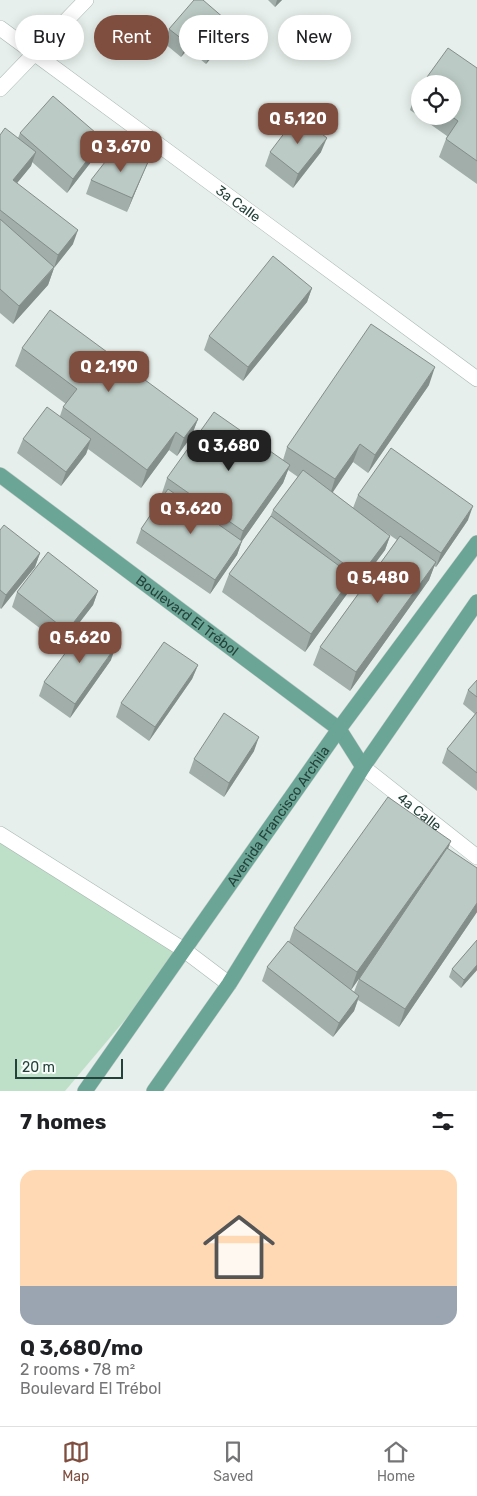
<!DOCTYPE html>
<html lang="en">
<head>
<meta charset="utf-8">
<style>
  body { margin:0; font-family:Rubik,sans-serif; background:#f6f6f6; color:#202124; height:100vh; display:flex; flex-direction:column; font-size:19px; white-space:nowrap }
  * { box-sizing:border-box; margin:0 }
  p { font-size:16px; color:#757577 }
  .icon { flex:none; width:28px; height:28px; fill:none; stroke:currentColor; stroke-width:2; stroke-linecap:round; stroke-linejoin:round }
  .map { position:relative; height:1091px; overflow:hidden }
  .side { display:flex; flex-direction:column; background:#fff; flex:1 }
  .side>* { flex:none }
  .top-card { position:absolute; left:15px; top:15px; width:448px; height:45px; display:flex; gap:10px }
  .tools { position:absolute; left:411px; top:75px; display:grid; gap:10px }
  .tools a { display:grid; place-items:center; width:50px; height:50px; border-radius:50%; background:#fff; box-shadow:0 2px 12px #0003; font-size:25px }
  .scale { position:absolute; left:15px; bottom:12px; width:108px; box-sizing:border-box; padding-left:5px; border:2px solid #24423a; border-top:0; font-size:14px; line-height:18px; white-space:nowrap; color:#24423a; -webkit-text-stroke:4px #f7fbf9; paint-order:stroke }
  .price { position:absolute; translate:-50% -42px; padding:0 11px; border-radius:10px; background:#7f4e3f; color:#fff; font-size:16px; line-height:32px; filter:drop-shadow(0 1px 2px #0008) }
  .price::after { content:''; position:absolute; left:50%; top:30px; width:15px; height:11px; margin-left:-8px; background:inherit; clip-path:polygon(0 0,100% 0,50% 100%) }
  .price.on { background:#222; color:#fff }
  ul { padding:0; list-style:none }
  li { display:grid; align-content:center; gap:10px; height:265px; padding:0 20px }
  li span { display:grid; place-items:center; height:155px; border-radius:15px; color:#555 }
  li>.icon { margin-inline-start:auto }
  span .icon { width:90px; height:90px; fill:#fffc; stroke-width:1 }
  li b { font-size:21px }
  h2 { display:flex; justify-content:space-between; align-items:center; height:60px; padding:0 20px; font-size:21px }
  .tag { padding:0 18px; border-radius:22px; background:#fff; box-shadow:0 2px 12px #0003; font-size:18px; line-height:45px }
  .tag.on { background:#7f4e3f; color:#fff }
  .tab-bar { display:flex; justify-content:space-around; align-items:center; height:70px; border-top:1px solid #e0e0e0; background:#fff; font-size:14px; color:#757577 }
  .tab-bar a { display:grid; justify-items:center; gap:2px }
  .tab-bar .on { color:#7f4e3f }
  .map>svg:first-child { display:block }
  .green { fill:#bfe0c8 }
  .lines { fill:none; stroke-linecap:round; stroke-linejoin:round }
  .minor-casing { stroke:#a8b8b2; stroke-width:16 }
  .major-casing { stroke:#c2cac8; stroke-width:16 }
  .minor { stroke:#fff; stroke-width:15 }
  .major { stroke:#6aa596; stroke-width:15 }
  .wall { fill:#a1aea9; fill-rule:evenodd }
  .shaded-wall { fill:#838d89 }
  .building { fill:#bbcac4; stroke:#838d89 }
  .labels { text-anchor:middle; stroke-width:4; stroke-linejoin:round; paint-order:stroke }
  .street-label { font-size:14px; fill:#24423a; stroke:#f7fbf9 }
</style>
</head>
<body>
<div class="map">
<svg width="477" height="1091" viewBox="0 0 477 1091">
  <rect width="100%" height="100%" fill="#e6efeb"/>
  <path class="green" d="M0,834L184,950L65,1091H0Z"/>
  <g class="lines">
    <defs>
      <g id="minor">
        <path id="s1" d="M0,28L477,379"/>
        <path d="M0,89L86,0"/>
        <path id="s2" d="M363,767L477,857"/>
        <path d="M0,834L184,950L229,984"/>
      </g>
      <g id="major">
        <path id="s3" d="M0,475L339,729L363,767"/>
        <path id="s4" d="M85,1091L339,729L477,543"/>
        <path d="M154,1091L229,984L363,767L477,602"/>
      </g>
    </defs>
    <use href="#minor" class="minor-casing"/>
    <use href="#major" class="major-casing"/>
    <use href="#minor" class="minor"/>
    <use href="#major" class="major"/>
  </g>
  <g class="wall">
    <path d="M268,0H282L275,7Z"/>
    <path d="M232,25L227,39L206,64L188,49L181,57L164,43L169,29Z"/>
    <path d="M477,68V184L439,157L446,139L447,136L410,110L416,92L420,86V116H452Z"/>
    <path d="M20,133L98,153L67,193L32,162L31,166L17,183L73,244L54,268L48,285L13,324L0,313V135L18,138Z"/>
    <path d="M270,152H321L293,188L265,166Z"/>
    <path d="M148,162L142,176L127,212L86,194L91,180Z"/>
    <path d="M312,288L307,302L243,381L204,350L209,336Z"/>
    <path d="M22,348L198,419L191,437L177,456L169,450L141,488L88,449L86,454L61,486L17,453L23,439L60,416L63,407L66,404L15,366Z"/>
    <path d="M429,385L368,473L353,462L332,492L353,508L358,495L468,520L436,567L434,566L429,580L350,691L313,665L320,647L397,540L384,531L390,536L385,550L355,590L350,586L347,594L305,652L222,592L229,574L270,517L273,510L298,477L288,470L283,483L242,541L237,555L210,594L136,543L141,529L163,498L161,496L167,478L283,460L287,447Z"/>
    <path d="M0,530L40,553L35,567L1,609L0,608Z"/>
    <path d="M98,591L93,605L62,645L12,607L17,592Z"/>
    <path d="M111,660L70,718L39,696L44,682Z"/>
    <path d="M198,665L192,679L149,741L116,717L121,703Z"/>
    <path d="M477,680V791L442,763L447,749L475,714L463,704L468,690Z"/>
    <path d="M254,751L224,797L189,773L194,759Z"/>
    <path d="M477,868V912L399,1027L358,1000L354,1011L333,1037L262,981L267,967L289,942L294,928ZM360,977L359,979L354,992L351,990Z"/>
    <path d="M477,940V970L461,988L449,977L452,969Z"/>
  </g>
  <g class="shaded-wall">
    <path d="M277,0H282L275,7Z"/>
    <path d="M232,25L227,39L206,64L211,50Z"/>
    <path d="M194,35L188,49L181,57L187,43Z"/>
    <path d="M327,138L321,152L293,188L298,174Z"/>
    <path d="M103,139L98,153L67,193L73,179Z"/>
    <path d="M36,152L31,166L8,194L13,180Z"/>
    <path d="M148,162L142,176L127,212L132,198Z"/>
    <path d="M78,230L73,244L54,268L48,285L13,324L19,306L54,268L58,255Z"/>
    <path d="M312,288L307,302L243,381L248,367Z"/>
    <path d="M435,367L429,385L368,473L375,455Z"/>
    <path d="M198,419L191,437L177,456L184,438Z"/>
    <path d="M176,432L169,450L141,488L147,470Z"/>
    <path d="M91,439L86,454L61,486L66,472Z"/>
    <path d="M360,444L353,462L329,498L335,479Z"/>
    <path d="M290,465L283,483L242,541L237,555L210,594L215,580L237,549L243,531Z"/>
    <path d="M473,506L468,520L436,567L441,553Z"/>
    <path d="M390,536L385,550L355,590L360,576Z"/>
    <path d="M40,553L35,567L1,609L6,595Z"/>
    <path d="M436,562L429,580L350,691L356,672Z"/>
    <path d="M353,576L347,594L305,652L311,634Z"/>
    <path d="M98,591L93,605L62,645L67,631Z"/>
    <path d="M116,646L111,660L70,718L75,704Z"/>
    <path d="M198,665L192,679L149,741L155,727Z"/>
    <path d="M259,737L254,751L224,797L229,783Z"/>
    <path d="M451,841L444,859L351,990L357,972Z"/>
    <path d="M477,903V912L399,1027L405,1009Z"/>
    <path d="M477,965V970L461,988L464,980Z"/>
    <path d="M359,996L354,1011L333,1037L339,1023Z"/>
  </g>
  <g class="building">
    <path d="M194,0H203L232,25L211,50L194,35L187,43L169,29Z"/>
    <path d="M448,48L477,68V161L446,139L458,121L451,116H452V84H422Z"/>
    <path d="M420,86V94L416,92Z"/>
    <path d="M53,96L103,139L73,179L20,133Z"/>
    <path d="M298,115L327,138L298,174L270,152Z"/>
    <path d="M5,128L36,152L13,180L78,230L58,255L0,210V135Z"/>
    <path d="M116,148L148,162L132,198L91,180Z"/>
    <path d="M0,219L54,267L19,306L0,289Z"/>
    <path d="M273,256L312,288L248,367L209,336Z"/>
    <path d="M50,310L198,419L184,438L176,432L147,470L63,407L77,389L22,348Z"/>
    <path d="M371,324L435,367L375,455L360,444L335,479L287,447Z"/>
    <path d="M47,407L91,439L66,472L23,439Z"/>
    <path d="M214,412L290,465L243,531L167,478Z"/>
    <path d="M391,448L473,506L441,553L358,495Z"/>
    <path d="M303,470L390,536L360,576L273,510Z"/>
    <path d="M168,489L242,541L215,580L141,529Z"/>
    <path d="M271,516L353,576L311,634L229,574Z"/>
    <path d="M4,525L40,553L6,595L0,590V530Z"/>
    <path d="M400,536L436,562L356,672L320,647Z"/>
    <path d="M48,552L98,591L67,631L17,592Z"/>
    <path d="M86,625L116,646L75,704L44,682Z"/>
    <path d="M164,642L198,665L155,727L121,703Z"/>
    <path d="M477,680V697L468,690Z"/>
    <path d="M477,712V773L447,749Z"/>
    <path d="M224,713L259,737L229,783L194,759Z"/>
    <path d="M388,797L451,841L357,972L294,928Z"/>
    <path d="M447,848L477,868V903L405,1009L359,979Z"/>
    <path d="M477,940V965L464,980L452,969Z"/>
    <path d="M288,941L359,996L339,1023L267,967Z"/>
  </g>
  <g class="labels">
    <g class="street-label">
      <text dy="5" stroke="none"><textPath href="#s1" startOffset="296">3a Calle</textPath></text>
      <text dy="5" stroke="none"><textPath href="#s3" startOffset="234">Boulevard El Trébol</textPath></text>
      <text dy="5" stroke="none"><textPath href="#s2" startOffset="72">4a Calle</textPath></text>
      <text dy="5" stroke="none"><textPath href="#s4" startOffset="336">Avenida Francisco Archila</textPath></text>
    </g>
  </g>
</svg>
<div class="tools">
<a><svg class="icon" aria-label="locate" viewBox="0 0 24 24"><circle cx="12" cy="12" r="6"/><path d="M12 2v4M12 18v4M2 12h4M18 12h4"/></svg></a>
</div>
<div class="scale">20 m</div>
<b class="price" style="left:298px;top:145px">Q 5,120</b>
<b class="price" style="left:121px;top:173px">Q 3,670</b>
<b class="price" style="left:109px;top:393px">Q 2,190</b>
<b class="price on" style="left:229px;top:472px">Q 3,680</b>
<b class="price" style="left:191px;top:535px">Q 3,620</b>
<b class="price" style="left:378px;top:604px">Q 5,480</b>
<b class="price" style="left:80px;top:664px">Q 5,620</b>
<div class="top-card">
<a class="tag">Buy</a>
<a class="tag on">Rent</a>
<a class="tag">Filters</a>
<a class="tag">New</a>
</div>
</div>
<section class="side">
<h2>7 homes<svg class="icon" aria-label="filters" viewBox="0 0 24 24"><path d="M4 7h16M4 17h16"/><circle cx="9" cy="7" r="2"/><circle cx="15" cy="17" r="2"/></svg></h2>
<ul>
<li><span style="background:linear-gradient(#ffd9b3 75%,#9aa5b1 0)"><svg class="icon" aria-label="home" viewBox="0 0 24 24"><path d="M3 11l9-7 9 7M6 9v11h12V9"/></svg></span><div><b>Q 3,680/mo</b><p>2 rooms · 78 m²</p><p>Boulevard El Trébol</p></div></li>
</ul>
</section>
<nav class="tab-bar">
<a class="on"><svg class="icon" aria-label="map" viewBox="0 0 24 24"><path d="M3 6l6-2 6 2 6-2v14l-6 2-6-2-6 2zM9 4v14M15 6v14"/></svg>Map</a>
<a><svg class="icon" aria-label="saved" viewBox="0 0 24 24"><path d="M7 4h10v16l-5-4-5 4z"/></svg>Saved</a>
<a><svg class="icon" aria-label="home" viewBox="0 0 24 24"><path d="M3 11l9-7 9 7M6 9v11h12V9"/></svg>Home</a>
</nav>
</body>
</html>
